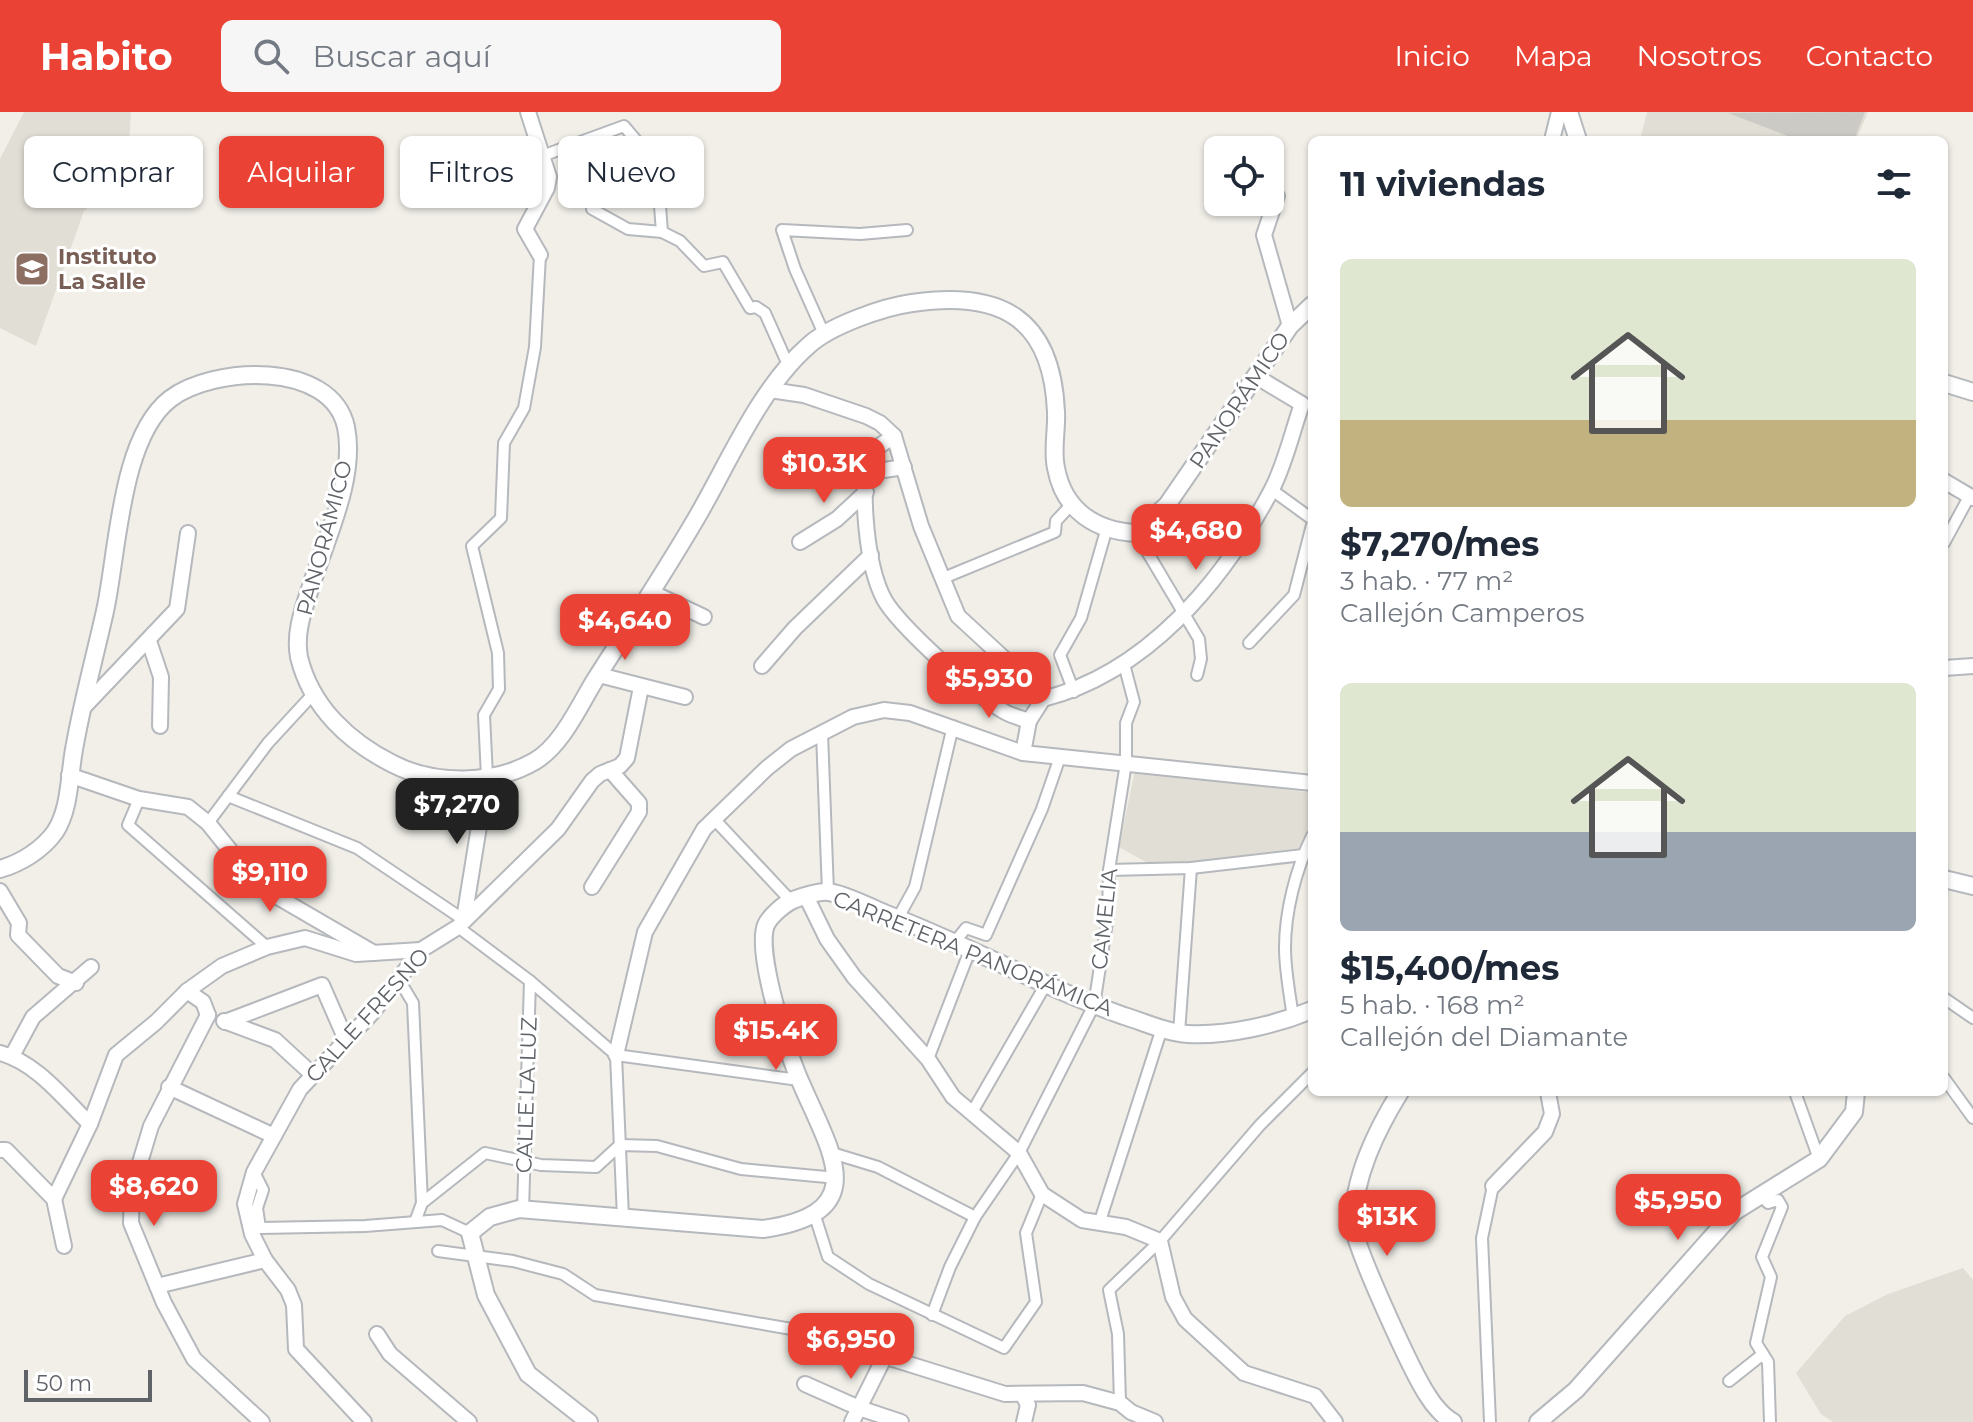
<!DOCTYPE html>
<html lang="es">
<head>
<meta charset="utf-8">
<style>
  body { margin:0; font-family:Montserrat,sans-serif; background:#f6f6f7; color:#1f2937; height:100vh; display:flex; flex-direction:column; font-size:30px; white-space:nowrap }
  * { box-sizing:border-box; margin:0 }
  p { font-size:26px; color:#747a83 }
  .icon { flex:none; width:44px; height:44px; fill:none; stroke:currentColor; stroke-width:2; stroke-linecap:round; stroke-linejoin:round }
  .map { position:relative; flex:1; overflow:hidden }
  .side { position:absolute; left:1308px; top:24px; width:640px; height:960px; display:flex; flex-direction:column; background:#fff; border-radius:12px; box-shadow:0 2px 6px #0004 }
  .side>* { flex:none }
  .banner { position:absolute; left:24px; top:24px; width:760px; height:72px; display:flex; gap:16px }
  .buttons { position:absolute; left:1204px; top:24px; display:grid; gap:16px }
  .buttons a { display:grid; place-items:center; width:80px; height:80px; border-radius:12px; background:#fff; box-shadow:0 2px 6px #0004; font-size:40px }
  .scale { position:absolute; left:24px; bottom:20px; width:128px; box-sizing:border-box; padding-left:8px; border:4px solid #5f6368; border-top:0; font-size:22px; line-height:28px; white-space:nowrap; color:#5f6368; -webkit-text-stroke:6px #fff; paint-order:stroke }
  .price { position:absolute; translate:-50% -68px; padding:0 18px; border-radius:16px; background:#ea4335; color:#fff; font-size:26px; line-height:52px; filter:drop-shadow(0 2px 4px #0008) }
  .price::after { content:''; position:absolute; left:50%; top:48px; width:24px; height:18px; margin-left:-12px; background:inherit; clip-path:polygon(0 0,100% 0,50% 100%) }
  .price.active { background:#222; color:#fff }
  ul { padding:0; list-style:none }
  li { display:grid; align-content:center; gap:16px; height:424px; padding:0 32px }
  li span { display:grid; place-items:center; height:248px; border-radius:12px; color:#555 }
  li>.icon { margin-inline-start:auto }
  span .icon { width:144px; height:144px; fill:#fffc; stroke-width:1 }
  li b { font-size:34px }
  h2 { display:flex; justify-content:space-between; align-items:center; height:96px; padding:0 32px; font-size:34px }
  .chip { padding:0 28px; border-radius:12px; background:#fff; box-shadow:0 2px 6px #0004; font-size:28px; line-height:72px }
  .chip.active { background:#ea4335; color:#fff }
  header { display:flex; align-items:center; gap:48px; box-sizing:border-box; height:112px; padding:0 40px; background:#ea4335; color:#fff }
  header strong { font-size:38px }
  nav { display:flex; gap:44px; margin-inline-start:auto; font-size:28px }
  .search { width:560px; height:72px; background:#f6f6f7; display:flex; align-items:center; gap:20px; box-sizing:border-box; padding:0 28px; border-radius:12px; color:#747a83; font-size:30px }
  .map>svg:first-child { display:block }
  .education { fill:#e1ded6 }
  .building { fill:#cccac5 }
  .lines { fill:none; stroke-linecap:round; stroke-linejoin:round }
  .pedestrian-casing { stroke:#b5b8bc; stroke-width:14 }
  .minor-casing { stroke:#b5b8bc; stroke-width:18 }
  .tertiary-casing { stroke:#b5b8bc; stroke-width:20 }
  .pedestrian { stroke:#fff; stroke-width:10 }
  .minor { stroke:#fff; stroke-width:14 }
  .tertiary { stroke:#fff; stroke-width:16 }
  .labels { text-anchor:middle; stroke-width:6; stroke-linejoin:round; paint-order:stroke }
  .education-label { font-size:22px; font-weight:bold; fill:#785e54; stroke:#fff; text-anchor:start }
  .street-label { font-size:22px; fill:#5f6368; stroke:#fff }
</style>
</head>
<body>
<header>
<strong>Habito</strong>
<div class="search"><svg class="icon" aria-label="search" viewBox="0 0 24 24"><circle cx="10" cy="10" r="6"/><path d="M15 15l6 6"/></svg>Buscar aquí</div>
<nav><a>Inicio</a><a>Mapa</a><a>Nosotros</a><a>Contacto</a></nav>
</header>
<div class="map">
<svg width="1973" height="1310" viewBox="0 0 1973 1310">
  <rect width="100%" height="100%" fill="#f1efe8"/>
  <g class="education">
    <path d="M24,0H131L127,64L84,99L36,234L0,216V47Z"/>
    <path d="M1647,0H1868L1856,28H1640Z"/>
    <path d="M1135,658L1312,681V711L1301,736L1153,754L1119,735Z"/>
    <path d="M1963,1156L1973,1168V1310H1833L1821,1302L1796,1261L1845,1204L1888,1182Z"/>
  </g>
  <path class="building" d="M1865,0L1854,28H1798L1728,1Z"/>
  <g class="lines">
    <defs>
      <g id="pedestrian">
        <path d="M657,39L666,82L659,81L662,120"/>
        <path d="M542,44L624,14L646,40L694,39"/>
        <path d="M592,97L628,117L662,120L680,129L704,154L723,150L750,196L756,195L765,201L789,255"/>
        <path d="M824,222L795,157L782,118L860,122L907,118"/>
        <path d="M1272,378L1312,407"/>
        <path d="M1136,421L1199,527L1201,547L1197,563"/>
        <path d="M1944,431L1970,383"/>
        <path d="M941,467L1055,420L1056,409L1072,392"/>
        <path d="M1249,531L1294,483L1312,413"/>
        <path d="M1074,580L1060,543L1081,506L1106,419"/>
        <path d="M822,621L828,780"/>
        <path d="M487,665L484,603L499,577L498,541L472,434L501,406L504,331L524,296L535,235L540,143"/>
        <path d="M228,684L357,736L464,808"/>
        <path d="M139,687L128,713L267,835"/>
        <path d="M715,708L791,789"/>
        <path d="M208,711L268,631L315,580"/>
        <path d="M1109,758L1191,756L1303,743"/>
        <path d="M898,806L915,775L953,614"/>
        <path d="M458,815L530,869L616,943"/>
        <path d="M954,831L966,816L986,823L1042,697L1060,645"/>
        <path d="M398,866L413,891L422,1091L415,1110"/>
        <path d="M1944,886L1973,906"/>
        <path d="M1293,906C1290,883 1285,859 1285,836C1285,799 1296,757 1312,724"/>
        <path d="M1179,921L1191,756"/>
        <path d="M616,943L799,968"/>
        <path d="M616,943L623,1106"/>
        <path d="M928,947L970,838"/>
        <path d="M1944,966L1973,1006"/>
        <path d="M1795,980L1819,1047"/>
        <path d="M971,1002L1046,872"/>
        <path d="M832,1041L878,1055L975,1105"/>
        <path d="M254,1060L263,1078L257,1096L260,1116L365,1114L442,1108L470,1121"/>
        <path d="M1760,1082L1768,1091L1778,1088L1782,1095L1762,1145L1771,1165L1756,1231L1768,1250L1770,1310"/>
        <path d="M422,1091L485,1041L541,1053L596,1055L620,1033L657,1034L741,1057L837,1066"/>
        <path d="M523,1098L530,869"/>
        <path d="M815,1104L828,1145L869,1172L1004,1236L1036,1190L1026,1121L1042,1082"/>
        <path d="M1100,1109L1162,916"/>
        <path d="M438,1139L513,1149L563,1162L595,1183L803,1219"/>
        <path d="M932,1203L950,1155L975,1105L1019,1041L1094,893L1108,804L1109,758L1126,651V611L1134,590L1124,552"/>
        <path d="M1729,1269L1763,1242"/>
        <path d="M1120,1291L1118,1222L1109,1178L1160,1129L1260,1013L1312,961"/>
        <path d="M1490,1310L1482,1126L1493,1074"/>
      </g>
      <g id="minor">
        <path d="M528,0L549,65L547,76L525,117L540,143"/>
        <path d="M1552,28L1559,0"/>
        <path d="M1277,84L1264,123L1290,214"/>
        <path d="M770,278L804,283L866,304L880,311L894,324L921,414L958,504L1023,564L1043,587"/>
        <path d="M894,324L869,341C860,378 866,453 884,487C899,514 977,584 1005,600C1012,604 1021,606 1029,609"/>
        <path d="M864,361L904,355"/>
        <path d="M1944,369L1973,386"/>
        <path d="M800,430L837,407L866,380"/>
        <path d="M653,481L704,505"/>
        <path d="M149,529L161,565L160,614"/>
        <path d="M762,554L795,516L871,443"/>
        <path d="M1944,556L1973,554"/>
        <path d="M599,563L685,585"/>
        <path d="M1043,587C1146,561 1222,471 1271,379C1285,353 1292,320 1302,292L1257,265"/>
        <path d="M82,597L177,497L188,421"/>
        <path d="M1023,641L1029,609L1043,587"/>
        <path d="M69,663L139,687L188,695L208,711L249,762L269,780L374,841"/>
        <path d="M592,775L639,700V691L610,658"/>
        <path d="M0,779L19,811L18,823L58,864L76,871"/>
        <path d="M806,784L827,827L854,865L928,947L953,985L1019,1041L1042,1082L1082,1108L1126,1115L1160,1129L1173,1185L1185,1207L1244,1261L1315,1284L1335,1310"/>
        <path d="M464,807L487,665"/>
        <path d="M187,879L203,890L208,903"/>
        <path d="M208,903L151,1014L132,1077L131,1111L164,1191L194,1247L262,1310"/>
        <path d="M224,909L275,928L313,963"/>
        <path d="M225,910L322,873L346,928"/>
        <path d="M0,941C37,951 63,986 90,1012"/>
        <path d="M616,943L645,820L704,717L767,656L791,637L853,605L884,598L910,601L1023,641L1312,671"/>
        <path d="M12,944L33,905L91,855"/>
        <path d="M169,975L274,1024"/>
        <path d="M0,1038H6L54,1087L64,1134"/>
        <path d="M1493,1074L1545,1020L1552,1002L1548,980"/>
        <path d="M54,1087L90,1012L116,943L156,910L187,879L222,854L267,835L305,826L356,842L421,838"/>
        <path d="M157,1174L265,1148"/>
        <path d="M803,1219L1005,1282L1083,1281L1120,1291L1131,1300L1155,1310"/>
        <path d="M377,1222L390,1242L469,1310"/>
        <path d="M805,1272L859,1296L901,1310"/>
        <path d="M1023,1283L1028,1293L1024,1310"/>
        <path d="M364,1310L296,1237L294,1193L288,1178L265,1148L252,1122L245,1092L254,1060L300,977L373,900L421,838L458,815L558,717L592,669L600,662L620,654L627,646L641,575"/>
        <path d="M852,1310L884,1246"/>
      </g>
      <g id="tertiary">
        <path d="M1569,0L1578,28"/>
        <path d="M1944,271L1973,280"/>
        <path d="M0,757C21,751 42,738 55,720C71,696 69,660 75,632C83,587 95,544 105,499C118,440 120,326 170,287C213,254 331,248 346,315C356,364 328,422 313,468C305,493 294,519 299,545C311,595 349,630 393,652C434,673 494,673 535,649C562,633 579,594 595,568C630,513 665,460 697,405C729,350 760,276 808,234C829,214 883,195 912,191C1000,178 1052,205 1056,300C1057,318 1052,338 1056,356C1064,399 1096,419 1136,421L1167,393L1290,214L1312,193"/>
        <path d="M1944,767L1973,774"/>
        <path d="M1400,980C1376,1019 1354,1064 1353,1111C1353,1132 1413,1262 1428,1284C1434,1294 1444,1305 1453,1310"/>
        <path d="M589,1310L528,1262L486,1183L470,1121L490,1105L519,1097L763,1117C874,1101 831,1041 801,971C788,943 755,840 766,813C770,804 784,792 793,788C801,785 818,779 828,780C842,781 870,795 884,801C966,832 1042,875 1124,904C1144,910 1167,921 1188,922C1228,924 1275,913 1312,898"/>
        <path d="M1538,1310L1576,1278L1734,1100L1819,1047L1854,1000L1856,980"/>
      </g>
    </defs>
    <use href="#pedestrian" class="pedestrian-casing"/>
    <use href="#minor" class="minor-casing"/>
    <use href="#tertiary" class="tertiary-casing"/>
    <use href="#pedestrian" class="pedestrian"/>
    <use href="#minor" class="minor"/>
    <use href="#tertiary" class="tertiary"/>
  </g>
  <defs>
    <symbol id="school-square" viewBox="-11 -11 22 22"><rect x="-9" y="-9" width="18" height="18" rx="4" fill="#8d6e63" stroke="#fff"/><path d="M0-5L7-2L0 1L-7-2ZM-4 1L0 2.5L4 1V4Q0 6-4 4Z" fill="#fff"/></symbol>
  </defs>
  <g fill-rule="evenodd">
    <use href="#school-square" x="12" y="137" width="40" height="40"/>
  </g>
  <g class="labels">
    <g class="education-label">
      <text x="58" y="152">Instituto<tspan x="58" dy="25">La Salle</tspan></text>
    </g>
    <g class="street-label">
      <text transform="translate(1239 288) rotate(-56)" y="8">PANORÁMICO</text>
      <text transform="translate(324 426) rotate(-75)" y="8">PANORÁMICO</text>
      <text transform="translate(1104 807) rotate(-84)" y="8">CAMELIA</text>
      <text transform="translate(973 841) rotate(22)" y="8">CARRETERA PANORÁMICA</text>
      <text transform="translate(367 903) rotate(-48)" y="8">CALLE FRESNO</text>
      <text transform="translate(526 983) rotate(-88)" y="8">CALLE LA LUZ</text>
    </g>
  </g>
</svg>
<div class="buttons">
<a><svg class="icon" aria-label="locate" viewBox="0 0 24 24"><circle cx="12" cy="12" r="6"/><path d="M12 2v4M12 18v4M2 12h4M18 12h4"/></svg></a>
</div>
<div class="scale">50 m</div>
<b class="price" style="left:824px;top:393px">$10.3K</b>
<b class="price" style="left:1196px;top:460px">$4,680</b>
<b class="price" style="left:625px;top:550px">$4,640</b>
<b class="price" style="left:989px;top:608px">$5,930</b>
<b class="price active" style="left:457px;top:734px">$7,270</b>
<b class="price" style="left:270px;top:802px">$9,110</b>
<b class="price" style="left:776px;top:960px">$15.4K</b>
<b class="price" style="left:154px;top:1116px">$8,620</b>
<b class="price" style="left:1678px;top:1130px">$5,950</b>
<b class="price" style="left:1387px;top:1146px">$13K</b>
<b class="price" style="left:851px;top:1269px">$6,950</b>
<div class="banner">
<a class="chip">Comprar</a>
<a class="chip active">Alquilar</a>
<a class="chip">Filtros</a>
<a class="chip">Nuevo</a>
</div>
<section class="side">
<h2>11 viviendas<svg class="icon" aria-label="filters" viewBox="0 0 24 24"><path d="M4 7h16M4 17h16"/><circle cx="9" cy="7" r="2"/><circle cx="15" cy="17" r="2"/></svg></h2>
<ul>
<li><span style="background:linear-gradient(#dfe7d0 65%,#c2b280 0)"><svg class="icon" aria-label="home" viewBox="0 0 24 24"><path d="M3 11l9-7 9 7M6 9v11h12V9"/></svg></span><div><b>$7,270/mes</b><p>3 hab. · 77 m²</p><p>Callejón Camperos</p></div></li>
<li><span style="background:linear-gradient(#dfe7d0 60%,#9aa5b1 0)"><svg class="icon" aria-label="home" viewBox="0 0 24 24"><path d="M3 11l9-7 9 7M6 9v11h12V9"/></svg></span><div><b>$15,400/mes</b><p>5 hab. · 168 m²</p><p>Callejón del Diamante</p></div></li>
</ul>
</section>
</div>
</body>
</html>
